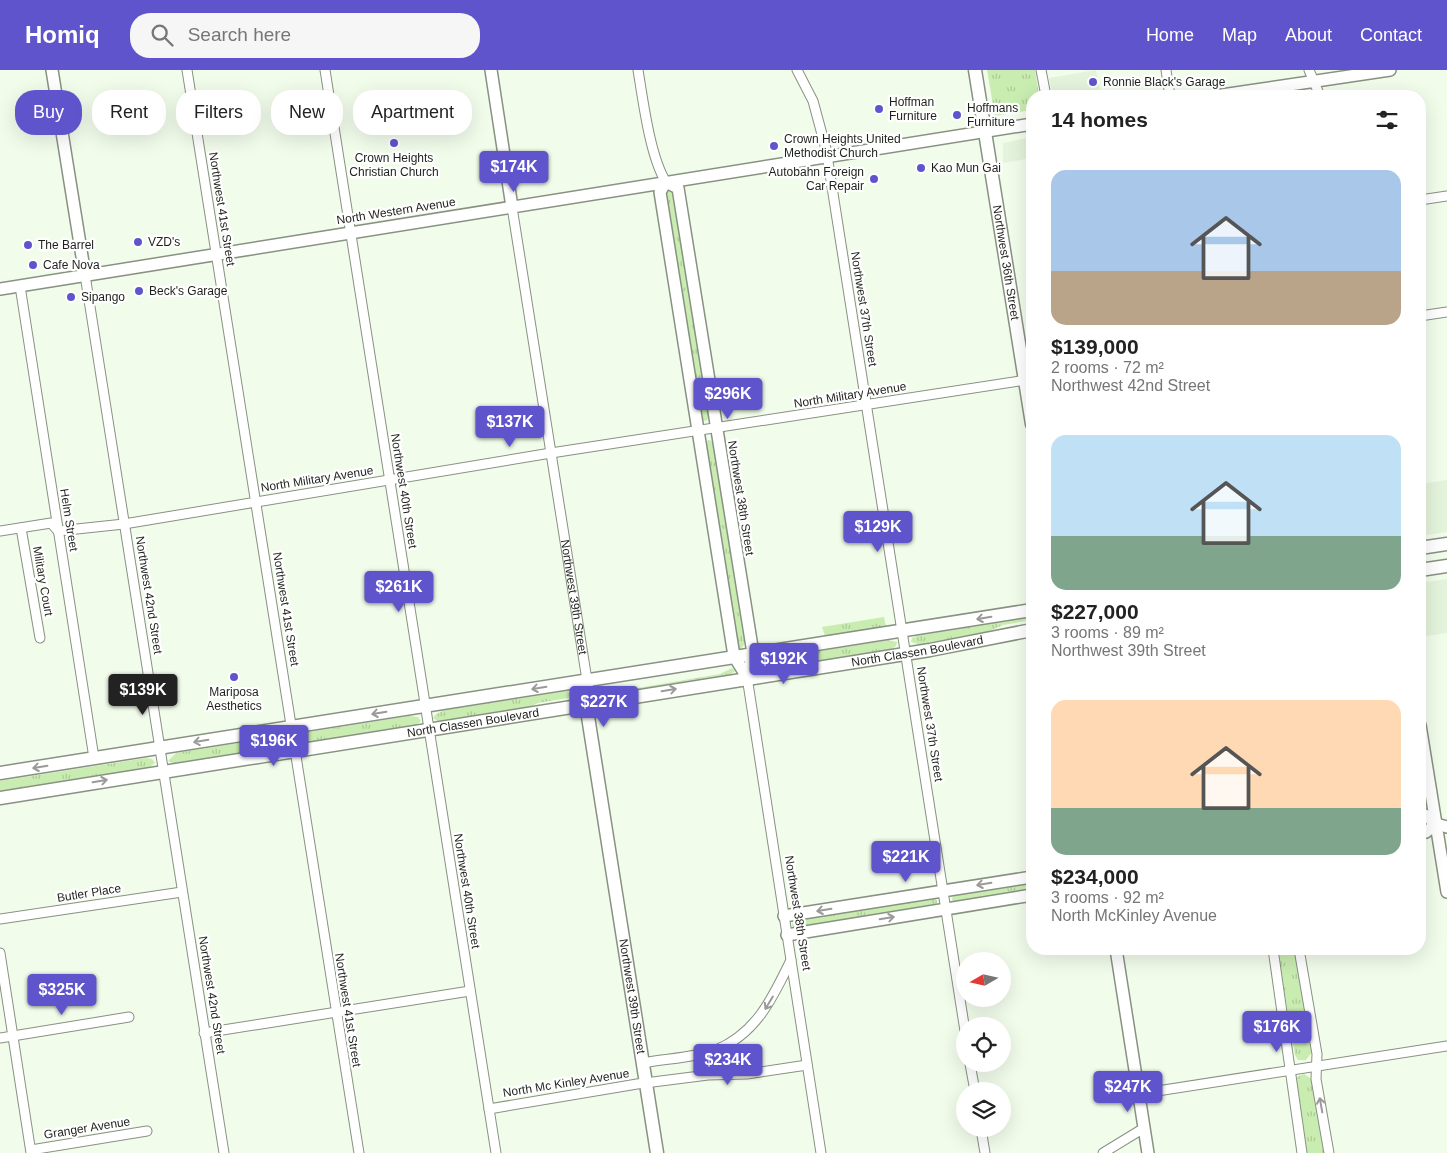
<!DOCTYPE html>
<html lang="en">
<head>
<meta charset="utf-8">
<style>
  body { margin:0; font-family:Arial,sans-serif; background:#f6f6f6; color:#222; height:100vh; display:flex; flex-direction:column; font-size:19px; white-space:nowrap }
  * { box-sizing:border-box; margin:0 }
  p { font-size:16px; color:#767676 }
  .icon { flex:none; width:28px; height:28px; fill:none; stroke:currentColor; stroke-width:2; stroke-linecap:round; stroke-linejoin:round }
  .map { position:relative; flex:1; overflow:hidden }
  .side { position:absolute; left:1026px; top:20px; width:400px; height:865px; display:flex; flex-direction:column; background:#fff; border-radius:20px; box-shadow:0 5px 20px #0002 }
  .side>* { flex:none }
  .top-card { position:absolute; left:15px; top:20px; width:475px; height:45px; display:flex; gap:10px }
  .needle { width:32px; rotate:261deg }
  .buttons { position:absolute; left:956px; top:882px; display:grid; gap:10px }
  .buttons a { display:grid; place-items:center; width:55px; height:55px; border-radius:50%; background:#fff; box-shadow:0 5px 20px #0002; font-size:25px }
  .price { position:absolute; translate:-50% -42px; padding:0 11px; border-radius:5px; background:#6054cc; color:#fff; font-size:16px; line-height:32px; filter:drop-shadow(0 1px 2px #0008) }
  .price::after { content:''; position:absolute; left:50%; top:30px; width:15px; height:11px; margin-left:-8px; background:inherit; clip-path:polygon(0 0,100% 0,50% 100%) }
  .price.current { background:#222; color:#fff }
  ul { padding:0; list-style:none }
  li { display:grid; align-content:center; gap:10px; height:265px; padding:0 25px }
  li span { display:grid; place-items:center; height:155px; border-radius:15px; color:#555 }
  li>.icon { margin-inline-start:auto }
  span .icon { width:90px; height:90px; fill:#fffc; stroke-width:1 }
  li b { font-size:21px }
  h2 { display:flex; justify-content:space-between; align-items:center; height:60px; padding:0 25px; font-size:21px }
  .pill { padding:0 18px; border-radius:20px; background:#fff; box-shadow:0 5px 20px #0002; font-size:18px; line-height:45px }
  .pill.current { background:#6054cc; color:#fff }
  header { display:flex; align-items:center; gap:30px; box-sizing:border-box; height:70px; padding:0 25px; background:#6054cc; color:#fff }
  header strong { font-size:24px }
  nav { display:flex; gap:28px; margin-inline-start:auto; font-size:18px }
  .search { width:350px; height:45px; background:#f6f6f6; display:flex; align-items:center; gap:12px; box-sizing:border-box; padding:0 18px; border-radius:20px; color:#767676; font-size:19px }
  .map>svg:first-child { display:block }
  .built { fill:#e4f3db }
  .grass { fill:url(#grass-tufts) }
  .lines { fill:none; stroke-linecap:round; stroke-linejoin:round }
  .minor-casing { stroke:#889182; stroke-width:11 }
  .tertiary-casing { stroke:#889182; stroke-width:14 }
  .secondary-casing { stroke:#889182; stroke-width:15 }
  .minor { stroke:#fff; stroke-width:9 }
  .tertiary { stroke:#fff; stroke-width:11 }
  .secondary { stroke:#fff; stroke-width:12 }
  .oneway { stroke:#9a9b98 }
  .poi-dot { fill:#6054cc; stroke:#fff; stroke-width:2 }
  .labels { text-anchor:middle; stroke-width:4.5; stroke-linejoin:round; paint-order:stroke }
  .poi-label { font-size:12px; fill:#1e211b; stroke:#fff; text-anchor:start }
  .street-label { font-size:12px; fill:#1e211b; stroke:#fff }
</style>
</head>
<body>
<header>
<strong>Homiq</strong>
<div class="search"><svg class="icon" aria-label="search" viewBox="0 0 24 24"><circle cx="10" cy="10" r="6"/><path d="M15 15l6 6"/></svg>Search here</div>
<nav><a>Home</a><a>Map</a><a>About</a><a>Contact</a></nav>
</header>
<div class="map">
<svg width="1447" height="1083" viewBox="0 0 1447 1083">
  <defs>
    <pattern id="grass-tufts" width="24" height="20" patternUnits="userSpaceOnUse" patternTransform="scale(1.25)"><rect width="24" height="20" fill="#c9ecb0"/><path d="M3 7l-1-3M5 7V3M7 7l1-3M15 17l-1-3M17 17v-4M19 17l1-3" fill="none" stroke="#acca97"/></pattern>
  </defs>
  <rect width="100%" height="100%" fill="#f2fceb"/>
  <g class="built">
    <path d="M1096,0L1101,26H1053L1049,8Z"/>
    <path d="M1032,67V88L1003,93V73Z"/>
    <path d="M1447,410V462L1420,466V414Z"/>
    <path d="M1447,509V563L1420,567V513Z"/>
  </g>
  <g class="grass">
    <path d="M987,0H1035L1039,26H1032V40L995,46Z"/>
    <path d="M668,118L674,120L710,346L706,351L700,349L664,124Z"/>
    <path d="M709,370L714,373L746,572L741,579L737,577L704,374Z"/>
    <path d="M1032,546V550L1003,555L976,567L921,575L911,572L912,568L920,564Z"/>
    <path d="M884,547L886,557L825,566L822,557Z"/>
    <path d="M887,570L897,572L896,576L889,581L764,600L754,598L755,594L762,590Z"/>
    <path d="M732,598L735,601L729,606L603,626L602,624L720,604Z"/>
    <path d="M567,621L571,624L568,628L538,633L528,638L439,652L433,648L435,645L444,640Z"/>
    <path d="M409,646L418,647L421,651L415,656L309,673L301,671L300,667L309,662Z"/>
    <path d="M276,667L285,669L286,673L281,677L176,694L168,691L176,683Z"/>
    <path d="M146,688L152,689L155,693L147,699L0,723V711Z"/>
    <path d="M1032,811V822L954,832L952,830L953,824Z"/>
    <path d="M934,827L937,831L936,837L795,858L792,856L793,850Z"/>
    <path d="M1277,879H1295L1312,982L1306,990H1298L1295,985Z"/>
    <path d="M1304,1004L1313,1010L1325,1083H1306L1295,1018L1297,1007Z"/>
  </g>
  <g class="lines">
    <defs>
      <g id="minor">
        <path d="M187,0L359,1083"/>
        <path d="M325,0L496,1083"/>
        <path d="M638,0C643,30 650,87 666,112"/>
        <path d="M797,0L813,31L826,79L965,961"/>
        <path d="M1041,0L1046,26"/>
        <path d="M1166,0L1170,26"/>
        <path d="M1309,0L1320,26"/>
        <path d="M1420,130L1447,126"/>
        <path id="s1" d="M512,137L587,610"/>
        <path d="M85,205L224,1083"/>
        <path d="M20,216L94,688"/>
        <path d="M1420,246L1447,242"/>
        <path d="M21,458L40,568"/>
        <path d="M0,461L51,453L58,461L124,454L551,383L1026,310"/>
        <path d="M747,607L821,1083"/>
        <path d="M0,849L182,822"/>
        <path d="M1273,879L1302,1083"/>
        <path d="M1299,879L1317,984L1316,1009L1329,1083"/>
        <path d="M0,883L31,1083"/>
        <path d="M204,963L470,921"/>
        <path d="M0,968L129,947"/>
        <path d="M643,993C664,989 698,987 716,980C757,963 773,927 791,890"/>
        <path d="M970,994L975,1021"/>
        <path d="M1138,1024L1447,976"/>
        <path d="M489,1039L637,1014L708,1005L747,1004L807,995"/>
        <path d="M981,1059L985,1083"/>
        <path d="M31,1080L147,1061"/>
        <path d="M1103,1083L1144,1058"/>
      </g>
      <g id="tertiary">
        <path d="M52,0L85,205"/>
        <path d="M491,0L512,137"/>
        <path d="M1215,26L1390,0"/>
        <path d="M666,112L678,118L753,583L747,607L734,586L660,122Z"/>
        <path d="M0,219L1032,54"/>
        <path d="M1420,655L1447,822"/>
        <path d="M1420,745H1425L1436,754L1447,757"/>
        <path d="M1420,763L1426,762L1436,754"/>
        <path d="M784,846L1032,807"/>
        <path d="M787,865L1032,825"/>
        <path d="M1116,879L1148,1083"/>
      </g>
      <g id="secondary">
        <path id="s2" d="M975,0L1032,354"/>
        <path d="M1420,478L1447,474"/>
        <path d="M1420,500L1447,496"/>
        <path id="s3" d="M587,610L586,634L657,1083"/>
        <path d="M0,703L1032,540"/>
        <path id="s4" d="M0,728L930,580L1032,560"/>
      </g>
    </defs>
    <use href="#minor" class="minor-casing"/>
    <use href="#tertiary" class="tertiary-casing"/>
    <use href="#secondary" class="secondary-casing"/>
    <use href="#minor" class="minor"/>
    <use href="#tertiary" class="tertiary"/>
    <use href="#secondary" class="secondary"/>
  </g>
  <defs><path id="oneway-shaft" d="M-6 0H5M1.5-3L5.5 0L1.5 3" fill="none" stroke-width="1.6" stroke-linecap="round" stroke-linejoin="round" transform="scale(1.25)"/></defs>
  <g class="oneway">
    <use href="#oneway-shaft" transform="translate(984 548) rotate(171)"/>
    <use href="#oneway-shaft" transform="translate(539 618) rotate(171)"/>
    <use href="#oneway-shaft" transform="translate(669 620) rotate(-9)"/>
    <use href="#oneway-shaft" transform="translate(379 643) rotate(171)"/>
    <use href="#oneway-shaft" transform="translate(201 671) rotate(170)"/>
    <use href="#oneway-shaft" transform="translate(40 697) rotate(171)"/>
    <use href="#oneway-shaft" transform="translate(100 711) rotate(-9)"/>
    <use href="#oneway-shaft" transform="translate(984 814) rotate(171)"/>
    <use href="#oneway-shaft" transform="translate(824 840) rotate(171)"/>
    <use href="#oneway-shaft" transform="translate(887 848) rotate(-9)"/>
    <use href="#oneway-shaft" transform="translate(769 933) rotate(121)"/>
    <use href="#oneway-shaft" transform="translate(1321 1035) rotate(-100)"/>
  </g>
  <g class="poi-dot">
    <circle cx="1093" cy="12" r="5"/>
    <circle cx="879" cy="39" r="5"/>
    <circle cx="957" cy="45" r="5"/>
    <circle cx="394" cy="73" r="5"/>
    <circle cx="774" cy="76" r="5"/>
    <circle cx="921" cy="98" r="5"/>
    <circle cx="874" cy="109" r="5"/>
    <circle cx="138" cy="172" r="5"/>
    <circle cx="28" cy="175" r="5"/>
    <circle cx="33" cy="195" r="5"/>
    <circle cx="139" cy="221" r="5"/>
    <circle cx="71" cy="227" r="5"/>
    <circle cx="234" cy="607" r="5"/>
  </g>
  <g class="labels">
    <g class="poi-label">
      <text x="1103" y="16">Ronnie Black's Garage</text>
      <text x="889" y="36">Hoffman<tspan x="889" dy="14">Furniture</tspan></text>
      <text x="967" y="42">Hoffmans<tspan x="967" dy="14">Furniture</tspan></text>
      <text x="784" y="73">Crown Heights United<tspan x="784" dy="14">Methodist Church</tspan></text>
      <text x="394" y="92" text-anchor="middle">Crown Heights<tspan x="394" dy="14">Christian Church</tspan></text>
      <text x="931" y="102">Kao Mun Gai</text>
      <text x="864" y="106" text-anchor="end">Autobahn Foreign<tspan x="864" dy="14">Car Repair</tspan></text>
      <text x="148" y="176">VZD's</text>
      <text x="38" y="179">The Barrel</text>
      <text x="43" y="199">Cafe Nova</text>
      <text x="149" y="225">Beck's Garage</text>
      <text x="81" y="231">Sipango</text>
      <text x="234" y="626" text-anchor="middle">Mariposa<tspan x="234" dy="14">Aesthetics</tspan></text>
    </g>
    <g class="street-label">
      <text transform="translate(222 139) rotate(81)" y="4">Northwest 41st Street</text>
      <text transform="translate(396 141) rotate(-9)" y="4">North Western Avenue</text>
      <text dy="4" stroke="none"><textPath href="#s2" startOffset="195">Northwest 36th Street</textPath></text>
      <text transform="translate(864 239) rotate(81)" y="4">Northwest 37th Street</text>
      <text transform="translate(850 325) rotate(-9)" y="4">North Military Avenue</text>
      <text transform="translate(317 409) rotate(-9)" y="4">North Military Avenue</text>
      <text transform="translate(404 421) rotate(81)" y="4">Northwest 40th Street</text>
      <text transform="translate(741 428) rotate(81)" y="4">Northwest 38th Street</text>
      <text transform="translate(69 450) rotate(81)" y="4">Helm Street</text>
      <text transform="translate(43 511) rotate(80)" y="4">Military Court</text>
      <text transform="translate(149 525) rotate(81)" y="4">Northwest 42nd Street</text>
      <text dy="4" stroke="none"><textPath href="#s1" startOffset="395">Northwest 39th Street</textPath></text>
      <text transform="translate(286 539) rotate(81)" y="4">Northwest 41st Street</text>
      <text dy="4" stroke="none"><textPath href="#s4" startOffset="929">North Classen Boulevard</textPath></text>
      <text dy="4" stroke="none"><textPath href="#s4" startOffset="479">North Classen Boulevard</textPath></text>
      <text transform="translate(930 654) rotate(81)" y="4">Northwest 37th Street</text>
      <text transform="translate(467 821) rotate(81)" y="4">Northwest 40th Street</text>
      <text transform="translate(89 823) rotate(-9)" y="4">Butler Place</text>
      <text transform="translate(798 843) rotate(81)" y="4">Northwest 38th Street</text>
      <text transform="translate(212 925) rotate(81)" y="4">Northwest 42nd Street</text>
      <text dy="4" stroke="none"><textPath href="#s3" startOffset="320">Northwest 39th Street</textPath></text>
      <text transform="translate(348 940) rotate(81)" y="4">Northwest 41st Street</text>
      <text transform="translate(566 1013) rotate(-9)" y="4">North Mc Kinley Avenue</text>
      <text transform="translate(87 1058) rotate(-9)" y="4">Granger Avenue</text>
    </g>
  </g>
</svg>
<div class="buttons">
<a><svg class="needle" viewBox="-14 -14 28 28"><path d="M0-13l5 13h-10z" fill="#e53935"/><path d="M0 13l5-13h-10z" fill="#767676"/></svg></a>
<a><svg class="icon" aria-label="locate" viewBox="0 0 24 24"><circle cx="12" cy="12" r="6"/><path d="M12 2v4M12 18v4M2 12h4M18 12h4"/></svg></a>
<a><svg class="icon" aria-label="layers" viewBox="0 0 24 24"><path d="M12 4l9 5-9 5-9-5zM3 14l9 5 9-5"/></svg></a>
</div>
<b class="price" style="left:514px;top:123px">$174K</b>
<b class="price" style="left:728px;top:350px">$296K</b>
<b class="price" style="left:510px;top:378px">$137K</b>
<b class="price" style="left:878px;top:483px">$129K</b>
<b class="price" style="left:399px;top:543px">$261K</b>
<b class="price" style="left:784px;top:615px">$192K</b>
<b class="price current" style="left:143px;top:646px">$139K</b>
<b class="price" style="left:604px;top:658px">$227K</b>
<b class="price" style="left:274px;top:697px">$196K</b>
<b class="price" style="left:906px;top:813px">$221K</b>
<b class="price" style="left:62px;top:946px">$325K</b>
<b class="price" style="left:1277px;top:983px">$176K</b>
<b class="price" style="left:728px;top:1016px">$234K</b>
<b class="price" style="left:1128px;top:1043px">$247K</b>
<div class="top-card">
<a class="pill current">Buy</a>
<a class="pill">Rent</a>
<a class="pill">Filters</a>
<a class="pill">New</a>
<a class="pill">Apartment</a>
</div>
<section class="side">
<h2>14 homes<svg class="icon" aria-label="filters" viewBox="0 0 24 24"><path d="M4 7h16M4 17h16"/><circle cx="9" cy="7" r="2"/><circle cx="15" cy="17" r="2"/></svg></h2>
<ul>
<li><span style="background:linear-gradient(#a9c7e8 65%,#b9a48a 0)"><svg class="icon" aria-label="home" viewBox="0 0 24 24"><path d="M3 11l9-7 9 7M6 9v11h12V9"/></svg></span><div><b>$139,000</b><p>2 rooms · 72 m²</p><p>Northwest 42nd Street</p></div></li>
<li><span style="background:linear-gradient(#bfe0f5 65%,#7fa58c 0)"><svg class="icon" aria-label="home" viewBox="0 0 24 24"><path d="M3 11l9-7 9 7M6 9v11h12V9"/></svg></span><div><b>$227,000</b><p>3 rooms · 89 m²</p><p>Northwest 39th Street</p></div></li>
<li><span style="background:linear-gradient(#ffd9b3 70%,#7fa58c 0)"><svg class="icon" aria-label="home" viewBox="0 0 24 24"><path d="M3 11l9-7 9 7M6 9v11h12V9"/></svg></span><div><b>$234,000</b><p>3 rooms · 92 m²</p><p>North McKinley Avenue</p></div></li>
</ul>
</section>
</div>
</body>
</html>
